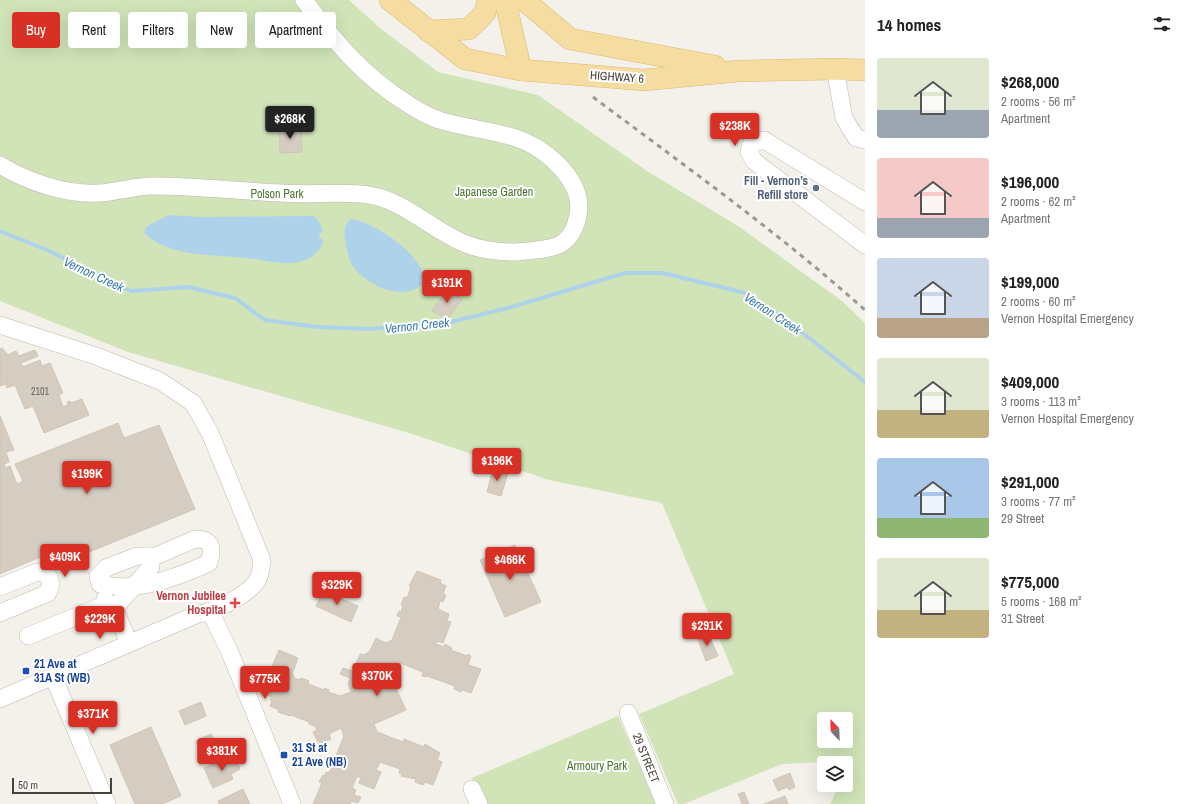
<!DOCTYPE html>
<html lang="en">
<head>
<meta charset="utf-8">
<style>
  body { margin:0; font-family:"Archivo Narrow",sans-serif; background:#f2f2f2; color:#202124; height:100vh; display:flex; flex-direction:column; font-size:15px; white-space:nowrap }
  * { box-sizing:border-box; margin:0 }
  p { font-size:13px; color:#757577 }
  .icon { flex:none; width:22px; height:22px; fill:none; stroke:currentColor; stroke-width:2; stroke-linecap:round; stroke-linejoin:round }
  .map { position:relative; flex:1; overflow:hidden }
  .drawer { display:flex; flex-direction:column; background:#fff; width:320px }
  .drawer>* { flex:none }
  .top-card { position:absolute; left:12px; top:12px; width:380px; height:36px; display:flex; gap:8px }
  .needle { width:26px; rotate:337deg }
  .tools { position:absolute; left:817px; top:712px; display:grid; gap:8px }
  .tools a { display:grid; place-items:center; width:36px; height:36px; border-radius:4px; background:#fff; box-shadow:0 4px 16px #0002; font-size:20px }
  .scale { position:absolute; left:12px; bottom:10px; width:100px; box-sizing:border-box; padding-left:4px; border:2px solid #474239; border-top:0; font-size:11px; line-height:14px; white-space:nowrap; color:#474239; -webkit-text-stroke:3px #fff; paint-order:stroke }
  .price { position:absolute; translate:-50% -34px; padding:0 9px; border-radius:4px; background:#d93025; color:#fff; font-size:13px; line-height:26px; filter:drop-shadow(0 1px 2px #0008) }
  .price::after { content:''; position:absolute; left:50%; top:24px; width:12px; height:9px; margin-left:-6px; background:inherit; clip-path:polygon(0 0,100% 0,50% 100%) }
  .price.selected { background:#222; color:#fff }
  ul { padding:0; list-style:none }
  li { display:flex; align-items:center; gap:12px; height:100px; padding:0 12px }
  li span { display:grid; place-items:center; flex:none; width:112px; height:80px; border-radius:4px; color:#555 }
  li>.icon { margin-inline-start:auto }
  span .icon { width:48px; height:48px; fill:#fffc; stroke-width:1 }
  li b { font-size:17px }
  h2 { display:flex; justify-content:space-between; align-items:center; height:48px; padding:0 12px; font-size:17px }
  .chip { padding:0 14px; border-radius:4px; background:#fff; box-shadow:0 4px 16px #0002; font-size:14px; line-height:36px }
  .chip.selected { background:#d93025; color:#fff }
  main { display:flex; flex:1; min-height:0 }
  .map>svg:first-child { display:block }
  .green { fill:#d0e4b8; fill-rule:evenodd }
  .water { fill:#add2ea }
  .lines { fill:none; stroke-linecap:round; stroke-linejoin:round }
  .stream { stroke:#add2ea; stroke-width:4 }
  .building { fill:#d5cdc1; stroke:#cfc5b5 }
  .minor-casing { stroke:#bfb9ae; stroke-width:18 }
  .major-casing { stroke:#daba73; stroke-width:22 }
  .minor { stroke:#fff; stroke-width:17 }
  .major { stroke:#f5dda2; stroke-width:21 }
  .rail { stroke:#989898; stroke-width:3; stroke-dasharray:5 5; stroke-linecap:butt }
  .service-dot { fill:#5c6f8a; stroke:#fff; stroke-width:1.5 }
  .health-dot { fill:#e0444e; stroke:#fff; stroke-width:1.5 }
  .transit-dot { fill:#1a4fb4; stroke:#fff; stroke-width:1.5 }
  .labels { text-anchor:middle; stroke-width:4; stroke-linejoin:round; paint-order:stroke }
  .number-label { font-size:10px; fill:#6a655b }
  .street-label { font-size:12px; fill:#474239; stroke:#fff }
  .service-label { font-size:12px; font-weight:bold; fill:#4e5e75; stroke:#fff; text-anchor:end }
  .park-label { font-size:12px; fill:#4b7531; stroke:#fff }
  .health-label { font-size:12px; font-weight:bold; fill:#be3a42; stroke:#fff; text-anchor:end }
  .transit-label { font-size:12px; font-weight:bold; fill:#164399; stroke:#fff; text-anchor:start }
  .water-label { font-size:13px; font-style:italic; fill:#3b7caa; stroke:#fff }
</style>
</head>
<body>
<main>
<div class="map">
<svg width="865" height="804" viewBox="0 0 865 804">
  <rect width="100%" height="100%" fill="#f4f1eb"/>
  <g class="green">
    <path d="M0,0H349L380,28L438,72L538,95L647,171L738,226L842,301L865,323V804H830L839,785H846V773L849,768L843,761L782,764L684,804H678L639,714L734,674L662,503L549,480L409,433L128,352L0,301ZM824,719H846V741H824Z"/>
    <path d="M618,716L656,804H483L472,778Z"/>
  </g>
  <g class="water">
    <path d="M169,215L200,217L313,216C319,220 322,225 322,232L320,233L319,237L323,240C323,244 320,250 316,253C298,271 268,260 246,258C212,254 171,258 144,233L147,226Z"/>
    <path d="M351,219C374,221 428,258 424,283C404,303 366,286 352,265C348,257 346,248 345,238C344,231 344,224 351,219Z"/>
  </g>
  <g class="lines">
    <path class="stream" d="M0,231L47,250L131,291L188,287L235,298L265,320L317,327L371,329L451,322L508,308L625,273H663L745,293L785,319L865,382"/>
  </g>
  <g class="building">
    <path d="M301,128L302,152L280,153L279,129Z"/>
    <path d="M447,289L462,299L448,319L432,311Z"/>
    <path d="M2,348L8,355L16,351L19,356L35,350L38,356L21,363L23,367L40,360L42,366L50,363L63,393L59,395L63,407L68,405L67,402L70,401L71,403L82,399L89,415L44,433L33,406L25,409L15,385L7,388L6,384L0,386V349Z"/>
    <path d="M0,416L14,450L6,452L9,462L4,464L6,468L10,466L17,484L23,481L15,464L118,423L124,438L159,425L195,509L57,565L52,552L0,574Z"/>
    <path d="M493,469L508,473L501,496L487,492Z"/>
    <path d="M515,545L541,602L505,617L480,560Z"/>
    <path d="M417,571L441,580L440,583L446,586L443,594L446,595L443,602L440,601L438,609L449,614L447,621L451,622L443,643L437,641L436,644L444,647L445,644L452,648L451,650L467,656L468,654L471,656L468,665L481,669L471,693L463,690L461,692L454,689L455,686L427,676L426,677L422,676L423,672L400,663L393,682L406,710L374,724L377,732L403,742L404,739L424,747L425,744L440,753L437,760L442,762L433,785L425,782L423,785L415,782L416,779L401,776L402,774L399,773L400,769L380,762L376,770L381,772L374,789L359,783L361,778L357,776L352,788L356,790L354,795L361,797L358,803L351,801L350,804H313L322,783L319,782L323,775L325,776L326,772L329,773L344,736L341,728L329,734L331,739L319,744L313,732L317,730L315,726L309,724V722L291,715L290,716L278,712L279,710L270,706L272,701L270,700L272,697L269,696L270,693L265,691L274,671L271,669L279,650L298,658L292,675H294V678L300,680L301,678L309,681L308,684L324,690L325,688L329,690L328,692L340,696L351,692L348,684L350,678L340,674L343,668L353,671L360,654L364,655L370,651L376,638L386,643L392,640L401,617L397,616L399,611L401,612L403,606L401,605L404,597L407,598L411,587L409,586Z"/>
    <path d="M323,591L358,606L351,622L316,606Z"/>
    <path d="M708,633L718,656L706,661L697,637Z"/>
    <path d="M201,702L206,716L185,725L179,711Z"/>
    <path d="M151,727L181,796L162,804H135L110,745Z"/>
    <path d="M211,734L220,751L204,758L196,741Z"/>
    <path d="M235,757L240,769L231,774L233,779L213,788L204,768L222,760L223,763Z"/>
    <path d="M790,773L795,787L789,790L787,787L778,791L773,780Z"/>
    <path d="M243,789L250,804H219L218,801Z"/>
    <path d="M744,792L749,804H742L738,794Z"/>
    <path d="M785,796L788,804H764Z"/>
  </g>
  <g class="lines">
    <defs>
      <g id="minor">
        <path d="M835,69L844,118L856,138L865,140"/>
        <path d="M0,165C28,182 66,195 99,193C117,192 135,186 153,186C195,186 238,191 281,193C307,195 334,192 360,194C401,196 430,230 466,244C481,250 500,252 515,252C528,251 547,250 559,245C575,237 581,214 578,198C572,171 541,146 516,138C491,130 464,128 439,120C428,116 417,110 408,104C363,76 335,42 304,0"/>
        <path d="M865,202L764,140L751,144L749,152L754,161L865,245"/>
        <path d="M0,325L96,356L160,381L193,403L210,433L262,560C261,566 261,574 258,579C251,593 213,613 198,614L0,699"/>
        <path d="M195,539C213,539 213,549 209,563C175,578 137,593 100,584L98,576L106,568L137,556H156Z"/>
        <path d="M0,587L37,572L47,573L51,583L48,593L0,613"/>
        <path d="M105,599L110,608L116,612L129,643"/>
        <path d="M209,613L214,619L231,655L292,804"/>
        <path d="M28,636L102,606L110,608L119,603L151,567L150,561L147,556"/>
        <path d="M53,676L107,804"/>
        <path d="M628,713L665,804"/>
        <path d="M472,789L479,804"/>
      </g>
      <g id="major">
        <path d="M390,0L465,59L521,70L644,80L739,71L835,69L865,70"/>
        <path d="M505,0L521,70"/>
        <path d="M524,0L570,39L715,66"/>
        <path d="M428,31L469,29L485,13L488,0"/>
      </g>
    </defs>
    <use href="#minor" class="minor-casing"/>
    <use href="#major" class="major-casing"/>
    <use href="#minor" class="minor"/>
    <use href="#major" class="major"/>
    <path class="rail" d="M593,97C685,166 779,233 865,310"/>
  </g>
  <circle class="service-dot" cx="816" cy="188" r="4"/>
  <path class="health-dot" d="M233 597h4v4h4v4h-4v4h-4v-4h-4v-4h4z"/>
  <g class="transit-dot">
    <rect x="22" y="667" width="8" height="8" rx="2"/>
    <rect x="280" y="751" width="8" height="8" rx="2"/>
  </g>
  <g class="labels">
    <g class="number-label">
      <text x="40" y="395">2101</text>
    </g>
    <g class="street-label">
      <text transform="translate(617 77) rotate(4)" y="4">HIGHWAY 6</text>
      <text transform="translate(646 758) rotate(68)" y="4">29 STREET</text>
    </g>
    <g class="service-label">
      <text x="808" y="185">Fill - Vernon’s<tspan x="808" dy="14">Refill store</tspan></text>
    </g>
    <g class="park-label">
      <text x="494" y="196">Japanese Garden</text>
      <text x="277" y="198">Polson Park</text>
      <text x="597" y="770">Armoury Park</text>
    </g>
    <g class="health-label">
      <text x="226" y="600">Vernon Jubilee<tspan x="226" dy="14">Hospital</tspan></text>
    </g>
    <g class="transit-label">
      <text x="34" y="668">21 Ave at<tspan x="34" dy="14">31A St (WB)</tspan></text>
      <text x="292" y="752">31 St at<tspan x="292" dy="14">21 Ave (NB)</tspan></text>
    </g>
    <g class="water-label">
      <text transform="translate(94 274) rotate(25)" y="5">Vernon Creek</text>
      <text transform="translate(773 313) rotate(33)" y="5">Vernon Creek</text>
      <text transform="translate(417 325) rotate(-6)" y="5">Vernon Creek</text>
    </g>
  </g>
</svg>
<div class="tools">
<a><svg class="needle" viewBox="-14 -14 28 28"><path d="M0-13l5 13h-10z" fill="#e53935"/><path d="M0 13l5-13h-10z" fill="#757577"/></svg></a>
<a><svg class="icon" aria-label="layers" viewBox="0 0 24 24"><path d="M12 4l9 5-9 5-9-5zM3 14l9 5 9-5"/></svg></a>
</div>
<div class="scale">50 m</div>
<b class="price selected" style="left:290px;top:140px">$268K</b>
<b class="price" style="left:735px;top:147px">$238K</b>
<b class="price" style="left:447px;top:304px">$191K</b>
<b class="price" style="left:497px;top:482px">$196K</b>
<b class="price" style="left:87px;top:495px">$199K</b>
<b class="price" style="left:65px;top:578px">$409K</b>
<b class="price" style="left:510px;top:581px">$466K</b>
<b class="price" style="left:337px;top:606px">$329K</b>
<b class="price" style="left:100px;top:640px">$229K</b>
<b class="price" style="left:707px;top:647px">$291K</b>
<b class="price" style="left:377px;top:697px">$370K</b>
<b class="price" style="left:265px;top:700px">$775K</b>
<b class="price" style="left:93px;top:735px">$371K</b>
<b class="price" style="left:222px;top:772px">$381K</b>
<div class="top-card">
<a class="chip selected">Buy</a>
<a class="chip">Rent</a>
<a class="chip">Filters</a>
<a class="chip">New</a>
<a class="chip">Apartment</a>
</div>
</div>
<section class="drawer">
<h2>14 homes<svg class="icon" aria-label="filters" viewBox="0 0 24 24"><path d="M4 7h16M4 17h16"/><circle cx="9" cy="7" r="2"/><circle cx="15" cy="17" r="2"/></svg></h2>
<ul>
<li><span style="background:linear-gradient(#dfe7d0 65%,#9aa5b1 0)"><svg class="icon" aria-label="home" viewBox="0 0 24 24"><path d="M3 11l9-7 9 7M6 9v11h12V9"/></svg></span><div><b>$268,000</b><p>2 rooms · 56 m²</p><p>Apartment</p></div></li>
<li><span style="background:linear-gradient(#f6c9c9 75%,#9aa5b1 0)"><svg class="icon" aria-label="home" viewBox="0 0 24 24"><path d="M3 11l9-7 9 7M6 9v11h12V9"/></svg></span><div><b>$196,000</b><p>2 rooms · 62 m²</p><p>Apartment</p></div></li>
<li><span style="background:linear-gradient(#c9d6e8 75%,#b9a48a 0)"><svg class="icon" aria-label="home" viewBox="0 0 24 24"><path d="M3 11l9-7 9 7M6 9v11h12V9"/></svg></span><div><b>$199,000</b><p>2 rooms · 60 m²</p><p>Vernon Hospital Emergency</p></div></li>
<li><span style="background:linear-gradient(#dfe7d0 65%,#c2b280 0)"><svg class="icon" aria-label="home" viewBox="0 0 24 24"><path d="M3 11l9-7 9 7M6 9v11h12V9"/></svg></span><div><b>$409,000</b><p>3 rooms · 113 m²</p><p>Vernon Hospital Emergency</p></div></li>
<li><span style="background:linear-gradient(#a9c7e8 75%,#8fb573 0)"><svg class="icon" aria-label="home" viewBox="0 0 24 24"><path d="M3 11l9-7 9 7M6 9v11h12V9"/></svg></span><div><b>$291,000</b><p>3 rooms · 77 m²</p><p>29 Street</p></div></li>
<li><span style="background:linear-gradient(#dfe7d0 65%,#c2b280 0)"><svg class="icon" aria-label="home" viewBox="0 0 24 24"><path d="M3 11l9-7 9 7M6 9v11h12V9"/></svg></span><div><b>$775,000</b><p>5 rooms · 168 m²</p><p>31 Street</p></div></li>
</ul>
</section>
</main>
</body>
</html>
